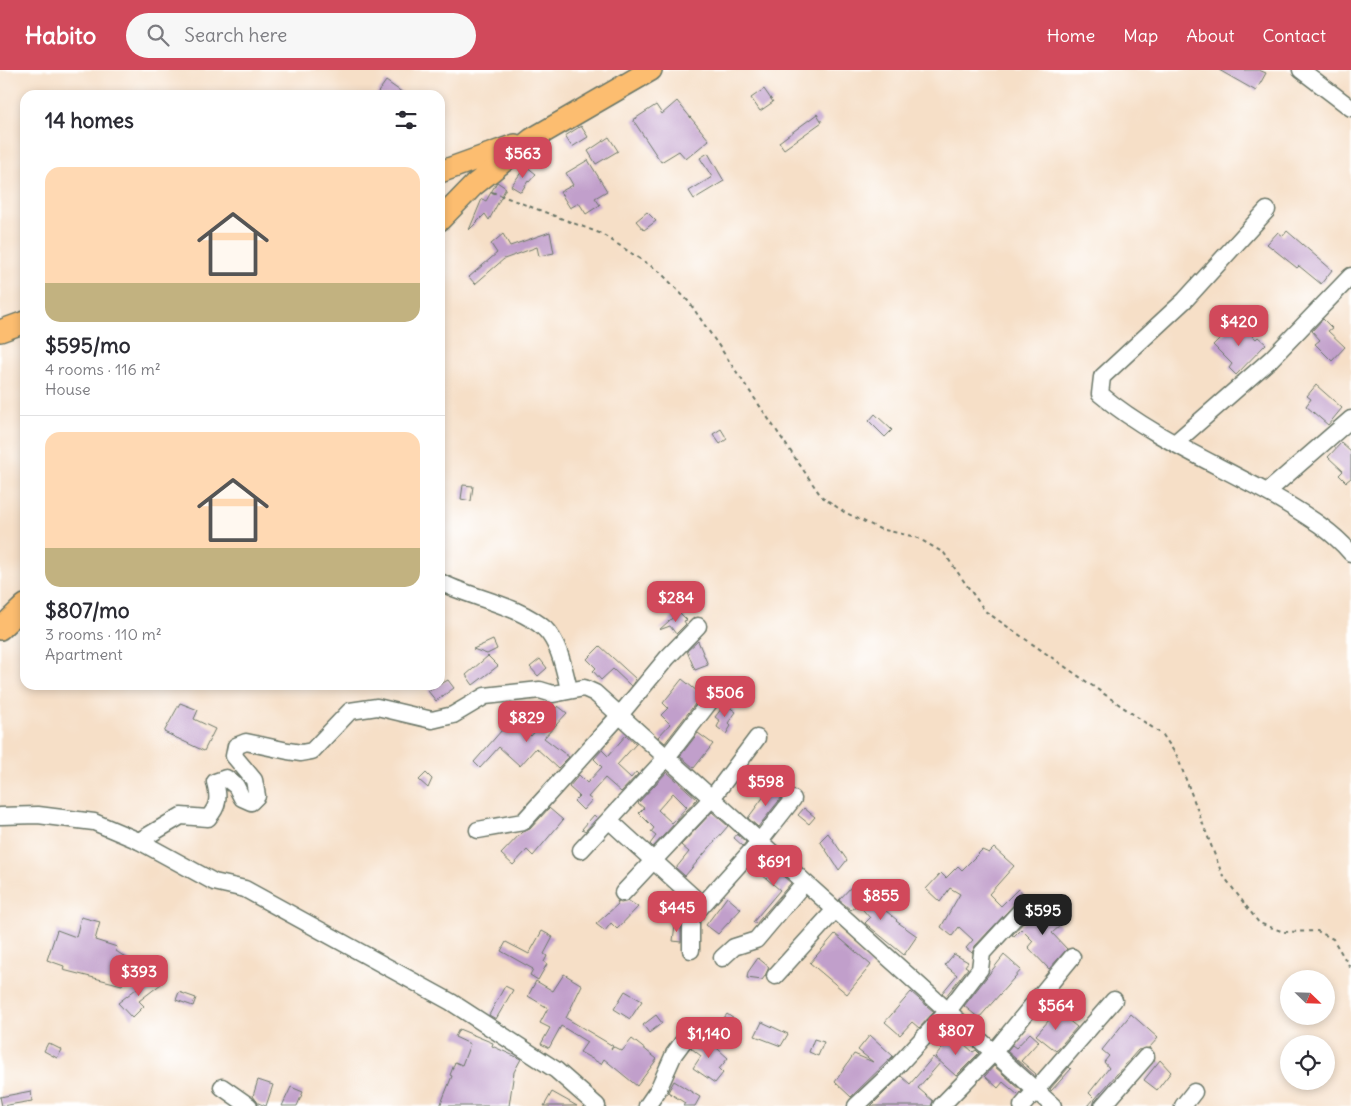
<!DOCTYPE html>
<html lang="en">
<head>
<meta charset="utf-8">
<style>
  body { margin:0; font-family:Delius,sans-serif; background:#f7f7f7; color:#2b2b33; height:100vh; display:flex; flex-direction:column; font-size:19px; white-space:nowrap }
  * { box-sizing:border-box; margin:0 }
  p { font-size:16px; color:#7c7c81 }
  .icon { flex:none; width:28px; height:28px; fill:none; stroke:currentColor; stroke-width:2; stroke-linecap:round; stroke-linejoin:round }
  .map { position:relative; flex:1; overflow:hidden }
  .panel { position:absolute; left:20px; top:20px; width:425px; height:600px; display:flex; flex-direction:column; background:#fff; border-radius:15px; box-shadow:0 2px 8px #0003 }
  .panel>* { flex:none }
  .needle { width:32px; rotate:113deg }
  .buttons { position:absolute; left:1280px; top:900px; display:grid; gap:10px }
  .buttons a { display:grid; place-items:center; width:55px; height:55px; border-radius:50%; background:#fff; box-shadow:0 2px 8px #0003; font-size:25px }
  .price { position:absolute; translate:-50% -42px; padding:0 11px; border-radius:10px; background:#d1495b; color:#fff; font-size:16px; line-height:32px; filter:drop-shadow(0 1px 2px #0008) }
  .price::after { content:''; position:absolute; left:50%; top:30px; width:15px; height:11px; margin-left:-8px; background:inherit; clip-path:polygon(0 0,100% 0,50% 100%) }
  .price.selected { background:#222; color:#fff }
  ul { padding:0; list-style:none }
  li { display:grid; align-content:center; gap:10px; height:265px; padding:0 25px }
  li+li { border-top:1px solid #e1e1e2 }
  li span { display:grid; place-items:center; height:155px; border-radius:15px; color:#555 }
  li>.icon { margin-inline-start:auto }
  span .icon { width:90px; height:90px; fill:#fffc; stroke-width:1 }
  li b { font-size:21px }
  h2 { display:flex; justify-content:space-between; align-items:center; height:60px; padding:0 25px; font-size:21px }
  header { display:flex; align-items:center; gap:30px; box-sizing:border-box; height:70px; padding:0 25px; background:#d1495b; color:#fff }
  header strong { font-size:24px }
  nav { display:flex; gap:28px; margin-inline-start:auto; font-size:18px }
  .search { width:350px; height:45px; background:#f7f7f7; display:flex; align-items:center; gap:12px; box-sizing:border-box; padding:0 18px; border-radius:28px; color:#7c7c81; font-size:19px }
  .map>svg:first-child { display:block }
  .building { fill:#c19fcb; fill-rule:evenodd }
  .lines { fill:none; stroke-linecap:round; stroke-linejoin:round }
  .minor-casing { stroke:#6a7667; stroke-width:19 }
  .major-casing { stroke:#6a7667; stroke-width:24 }
  .path { stroke:#6a7667; stroke-width:2; stroke-dasharray:4 4; stroke-linecap:butt }
  .minor { stroke:#fff; stroke-width:16 }
  .major { stroke:#fcbd6f; stroke-width:21 }
</style>
</head>
<body>
<header>
<strong>Habito</strong>
<div class="search"><svg class="icon" aria-label="search" viewBox="0 0 24 24"><circle cx="10" cy="10" r="6"/><path d="M15 15l6 6"/></svg>Search here</div>
<nav><a>Home</a><a>Map</a><a>About</a><a>Contact</a></nav>
</header>
<div class="map">
<svg width="1351" height="1036" viewBox="0 0 1351 1036">
  <rect width="100%" height="100%" fill="#fff"/>
  <filter id="ink" filterUnits="userSpaceOnUse"><feTurbulence type="fractalNoise" baseFrequency=".02" numOctaves="2"/><feDisplacementMap in="SourceGraphic" scale="10" xChannelSelector="R" yChannelSelector="G"/><feConvolveMatrix kernelMatrix="1 2 1 2 8 2 1 2 1" color-interpolation-filters="sRGB"/></filter>
  <filter id="wash" filterUnits="userSpaceOnUse"><feTurbulence type="fractalNoise" baseFrequency=".0096" numOctaves="4" result="noise"/><feDisplacementMap in="SourceGraphic" scale="20" xChannelSelector="R" yChannelSelector="G"/><feGaussianBlur stdDeviation="1.12" result="paint"/><feColorMatrix in="noise" values="0 0 0 0 0 0 0 0 0 0 0 0 0 0 0 0 0 1.4 0 .05"/><feComposite in="paint" operator="in"/></filter>
  <g filter="url(#wash)">
    <rect width="100%" height="100%" fill="#f6dfc7"/>
    <g id="blocks">
      <g class="building">
        <path d="M1219,0H1259L1266,3L1256,21Z"/>
        <path d="M386,11L406,25H376Z"/>
        <path d="M764,19L773,32L760,41L751,28Z"/>
        <path d="M677,31L709,70L686,89L679,81L661,92L633,50L656,35L662,44Z"/>
        <path d="M817,44L822,52L784,79L779,72Z"/>
        <path d="M581,56L588,67L572,77L565,66Z"/>
        <path d="M609,67L618,81L596,94L588,81Z"/>
        <path d="M708,83L724,111L694,129L689,121L712,107L700,88Z"/>
        <path d="M588,90L607,121L595,128L600,135L586,144L579,133L570,138L560,122L573,115L566,103Z"/>
        <path d="M526,96L536,104L529,112L528,111L521,122L511,116Z"/>
        <path d="M497,112L506,118L489,150L485,144L469,160L482,129L486,131Z"/>
        <path d="M647,142L656,151L644,160L636,151Z"/>
        <path d="M1287,161L1332,200L1321,214L1299,196L1297,198L1267,174L1278,162L1283,166Z"/>
        <path d="M550,162L554,183L539,186L537,177L504,189L475,214L469,207L497,183L491,174L503,164L510,176Z"/>
        <path d="M1323,249L1332,258L1328,261L1345,277L1332,291L1315,274L1320,270L1312,261Z"/>
        <path d="M1237,251L1256,269L1258,267L1266,274L1236,305L1229,298L1232,294L1213,275Z"/>
        <path d="M1316,315L1342,338L1328,355L1306,336L1311,329L1307,326Z"/>
        <path d="M875,344L892,360L885,367L869,351Z"/>
        <path d="M721,359L727,369L720,374L713,364Z"/>
        <path d="M1341,373L1351,382V408L1346,412L1339,405L1343,401L1328,387Z"/>
        <path d="M463,415L473,416L471,431L461,429Z"/>
        <path d="M679,542L687,550L684,551L686,554L676,564L670,556L659,560Z"/>
        <path d="M493,570L497,579L487,584L473,579Z"/>
        <path d="M698,571L708,595L695,600L687,581Z"/>
        <path d="M600,576L636,609L631,616L613,599L601,610L593,601L596,598L587,589Z"/>
        <path d="M488,586L498,596L473,615L466,605Z"/>
        <path d="M540,589L547,598L538,606L530,597Z"/>
        <path d="M682,609L702,625L665,673L658,667L670,654L661,645L668,638L663,633Z"/>
        <path d="M448,610L454,618L436,631L428,621Z"/>
        <path d="M180,633L198,640L194,649L215,659L204,681L164,662Z"/>
        <path d="M725,634L736,642L728,653L731,656L726,664L717,657L720,651L715,647Z"/>
        <path d="M558,636L567,643L544,668L569,687L558,698L536,678L520,696L499,677L480,698L474,692L509,652L525,666L528,663L531,666Z"/>
        <path d="M698,663L713,674L694,698L680,686Z"/>
        <path d="M626,665L636,674L617,695L631,708L636,702L638,704L621,722L605,708L588,727L592,730L583,740L574,731L579,726L569,717L579,705L587,713L602,697L594,689L602,680L608,686Z"/>
        <path d="M667,702L697,729L653,777L650,774L656,766L651,762L654,758L639,743L644,738L638,733ZM673,723L687,737L672,753L658,740Z"/>
        <path d="M426,703L432,709L428,718L419,710Z"/>
        <path d="M777,716L786,722L758,757L748,748L765,725L769,728Z"/>
        <path d="M549,738L563,750L533,786L527,780L513,795L501,784L522,762L530,759Z"/>
        <path d="M804,738L815,747L809,754L798,745Z"/>
        <path d="M712,742L728,756L685,806L676,798L689,782L681,775Z"/>
        <path d="M594,745L597,748L585,761L582,759Z"/>
        <path d="M828,763L847,790L839,800L820,771Z"/>
        <path d="M737,764L746,772L743,776L734,768Z"/>
        <path d="M994,778L1014,796L989,824L1001,836L1018,819L1024,824L975,876L972,883L966,878L973,870L959,857L952,866L941,857L960,824L950,818L940,832L926,819L941,803L946,808L958,796L962,800L982,780L989,783Z"/>
        <path d="M769,794L791,813L756,854L753,852L780,820L761,804Z"/>
        <path d="M853,815L876,841L880,836L897,850L896,851L917,866L904,885L865,853L870,848L858,834L851,840L839,830Z"/>
        <path d="M727,827L741,839L718,864L706,855Z"/>
        <path d="M617,831L621,833L629,831L638,837L617,859L611,853L605,861L596,854L618,834Z"/>
        <path d="M1039,831L1060,856L1052,863L1067,879L1049,899L1028,877L1033,871L1021,859L1014,866L1012,865L1035,840Z"/>
        <path d="M81,847L100,852L95,870L117,877L116,881L131,891L122,915L63,900L64,896L47,890L57,860L76,867Z"/>
        <path d="M675,854L681,855V872L673,871Z"/>
        <path d="M542,861L553,867L544,884L547,886L544,892L547,894L538,910L530,905L533,899L501,881L506,872L529,884Z"/>
        <path d="M835,864L871,895L847,924L810,893Z"/>
        <path d="M954,884L968,892L965,896L968,898L946,926L942,923L957,905L945,895Z"/>
        <path d="M1004,885L1021,900L979,948L964,936Z"/>
        <path d="M758,888L769,897L765,906L762,910L747,908L748,902Z"/>
        <path d="M564,904L582,915L566,948L613,976L611,979L614,977L622,981L632,969L657,989L637,1016L604,989L601,994L580,982L587,972L561,956L549,978L541,974L550,958L540,953L548,938L528,926L536,911L553,921Z"/>
        <path d="M154,905L161,914L139,931L144,936L132,948L118,933Z"/>
        <path d="M505,916L513,920L496,949L489,945Z"/>
        <path d="M625,921L642,931L630,949L614,939Z"/>
        <path d="M179,922L196,928L193,936L176,930Z"/>
        <path d="M911,922L934,942L919,958L912,952L900,965L885,952Z"/>
        <path d="M1057,941L1077,957L1056,981L1036,965Z"/>
        <path d="M727,944L737,951L731,960L721,952Z"/>
        <path d="M1131,944L1158,968L1149,978L1138,980L1095,1029L1093,1036H1087L1094,1028L1089,1023L1109,998L1104,992L1109,986L1102,980Z"/>
        <path d="M656,945L662,953L649,963L643,955Z"/>
        <path d="M762,952L788,964L781,976L755,966Z"/>
        <path d="M459,959L493,973L492,976L521,989L514,1002L509,1036H440L452,1006L450,1005L455,992L462,995L470,974L455,967Z"/>
        <path d="M700,963L728,988L719,999L723,1003L715,1013L693,998L701,986L691,978Z"/>
        <path d="M1030,963L1039,971L1021,991L1036,1004L1035,1006L1007,981L1012,975L1016,978Z"/>
        <path d="M870,965L893,986L851,1027L835,1012L854,984L873,992L858,980Z"/>
        <path d="M954,965L973,982L976,980L979,983L956,1006L935,987Z"/>
        <path d="M814,969L824,972L818,986L809,982Z"/>
        <path d="M48,973L62,980L57,988L44,981Z"/>
        <path d="M933,987L940,993L918,1018L933,1031L931,1036H871L901,1006L910,1014Z"/>
        <path d="M1160,990L1171,1002L1157,1020L1144,1010Z"/>
        <path d="M994,996L1022,1021L1018,1025L1003,1012L998,1018L985,1006Z"/>
        <path d="M1069,997L1071,999L1051,1021L1050,1019Z"/>
        <path d="M258,1010L273,1015L266,1036L258,1033L253,1026Z"/>
        <path d="M674,1011L700,1027L695,1036H683L685,1033L668,1022Z"/>
        <path d="M291,1017L303,1022L297,1036H282Z"/>
        <path d="M31,1021L32,1031L2,1036L0,1027Z"/>
        <path d="M552,1022L577,1036H544Z"/>
      </g>
    </g>
  </g>
  <g filter="url(#ink)">
    <use href="#blocks" fill-opacity="0" stroke="#6a7667" stroke-width="1"/>
    <g class="lines">
      <defs>
        <g id="minor">
          <path d="M1301,0L1351,38"/>
          <path d="M1267,140L1185,230L1102,307L1100,324C1155,370 1223,396 1284,432C1309,447 1332,461 1351,483"/>
          <path d="M1175,373L1271,289L1351,206"/>
          <path d="M1267,422L1351,349"/>
          <path d="M440,512C471,528 519,535 545,559C560,574 564,600 569,619"/>
          <path d="M0,746L38,745L94,752L139,771L214,812L245,819L451,932L556,1000L597,1036"/>
          <path d="M610,751L702,835"/>
          <path d="M478,760L523,752L619,646L667,588L698,556"/>
          <path d="M139,771L181,746L208,748C219,736 219,727 215,712L226,708L236,716L242,728L251,732L257,726L254,710L234,686L236,676L246,672L288,681L301,683L312,681L350,641L377,637L432,650L453,645L485,626L540,620L553,624L584,618L595,623L1053,1036"/>
          <path d="M581,780L667,687L711,630"/>
          <path d="M623,823L712,728L757,668"/>
          <path d="M691,880V848L760,771L793,729"/>
          <path d="M722,888L734,877L756,870L804,813"/>
          <path d="M775,906L834,841"/>
          <path d="M222,1017L249,1036"/>
          <path d="M647,1036L658,1020L674,984L691,961"/>
          <path d="M856,1036L889,1005L948,941L980,899L982,883L1028,833"/>
          <path d="M941,1036L993,983L1072,887"/>
          <path d="M1022,1036L1114,930"/>
          <path d="M1103,1036L1146,987"/>
          <path d="M1183,1036L1194,1022"/>
        </g>
        <g id="major">
          <path d="M440,102L515,75"/>
          <path d="M440,150L474,115L532,69L651,0"/>
          <path d="M0,261L25,252"/>
          <path d="M0,559L25,535"/>
        </g>
      </defs>
      <use href="#minor" class="minor-casing"/>
      <use href="#major" class="major-casing"/>
      <path class="path" d="M492,122L602,164L660,202L689,232L821,426L844,442L880,459L916,467L944,483L985,541L1163,665L1177,686L1222,804L1259,853L1284,862L1317,861L1333,869L1351,899"/>
      <use href="#minor" class="minor"/>
      <use href="#major" class="major"/>
    </g>
  </g>
</svg>
<div class="buttons">
<a><svg class="needle" viewBox="-14 -14 28 28"><path d="M0-13l5 13h-10z" fill="#e53935"/><path d="M0 13l5-13h-10z" fill="#7c7c81"/></svg></a>
<a><svg class="icon" aria-label="locate" viewBox="0 0 24 24"><circle cx="12" cy="12" r="6"/><path d="M12 2v4M12 18v4M2 12h4M18 12h4"/></svg></a>
</div>
<b class="price" style="left:523px;top:109px">$563</b>
<b class="price" style="left:1239px;top:277px">$420</b>
<b class="price" style="left:676px;top:553px">$284</b>
<b class="price" style="left:725px;top:648px">$506</b>
<b class="price" style="left:527px;top:673px">$829</b>
<b class="price" style="left:766px;top:737px">$598</b>
<b class="price" style="left:774px;top:817px">$691</b>
<b class="price" style="left:881px;top:851px">$855</b>
<b class="price" style="left:677px;top:863px">$445</b>
<b class="price selected" style="left:1043px;top:866px">$595</b>
<b class="price" style="left:139px;top:927px">$393</b>
<b class="price" style="left:1056px;top:961px">$564</b>
<b class="price" style="left:956px;top:986px">$807</b>
<b class="price" style="left:709px;top:989px">$1,140</b>
<section class="panel">
<h2>14 homes<svg class="icon" aria-label="filters" viewBox="0 0 24 24"><path d="M4 7h16M4 17h16"/><circle cx="9" cy="7" r="2"/><circle cx="15" cy="17" r="2"/></svg></h2>
<ul>
<li><span style="background:linear-gradient(#ffd9b3 75%,#c2b280 0)"><svg class="icon" aria-label="home" viewBox="0 0 24 24"><path d="M3 11l9-7 9 7M6 9v11h12V9"/></svg></span><div><b>$595/mo</b><p>4 rooms · 116 m²</p><p>House</p></div></li>
<li><span style="background:linear-gradient(#ffd9b3 75%,#c2b280 0)"><svg class="icon" aria-label="home" viewBox="0 0 24 24"><path d="M3 11l9-7 9 7M6 9v11h12V9"/></svg></span><div><b>$807/mo</b><p>3 rooms · 110 m²</p><p>Apartment</p></div></li>
</ul>
</section>
</div>
</body>
</html>
